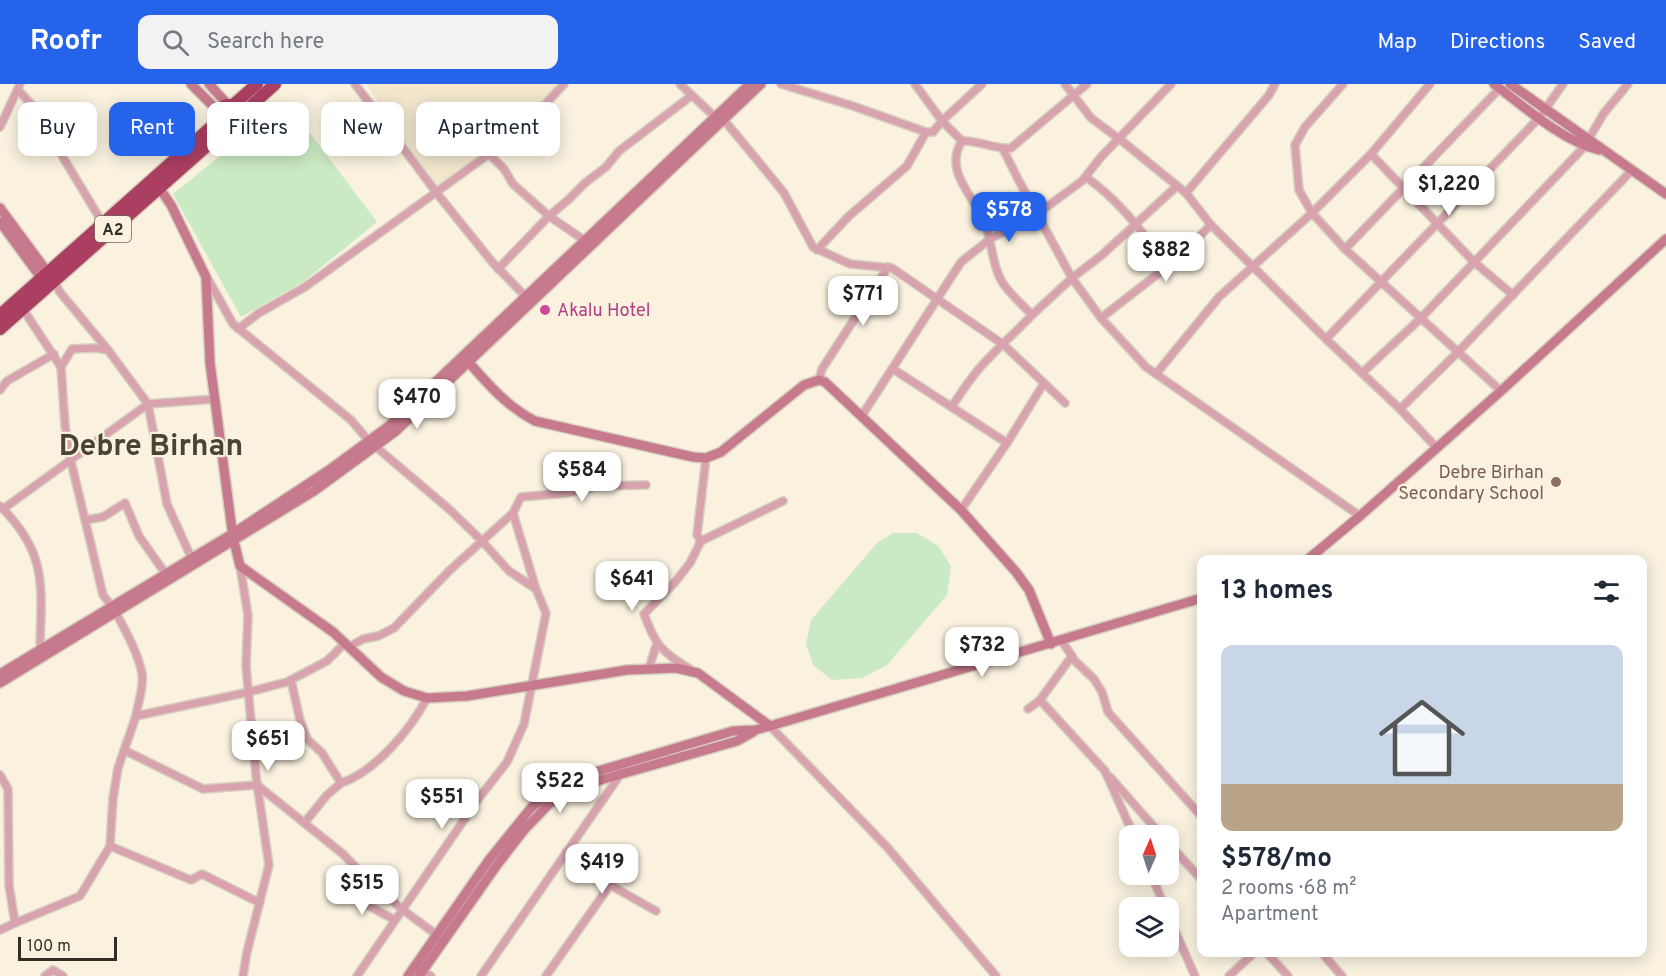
<!DOCTYPE html>
<html lang="en">
<head>
<meta charset="utf-8">
<style>
  body { margin:0; font-family:Overpass,sans-serif; background:#f2f2f3; color:#1f2937; height:100vh; display:flex; flex-direction:column; font-size:22px; white-space:nowrap }
  * { box-sizing:border-box; margin:0 }
  p { font-size:20px; color:#747a83 }
  .icon { flex:none; width:33px; height:33px; fill:none; stroke:currentColor; stroke-width:2; stroke-linecap:round; stroke-linejoin:round }
  .map { position:relative; flex:1; overflow:hidden }
  .drawer { position:absolute; left:1197px; top:471px; width:450px; height:402px; display:flex; flex-direction:column; background:#fff; border-radius:12px; box-shadow:0 3px 15px #0003 }
  .drawer>* { flex:none }
  .guide { position:absolute; left:18px; top:18px; width:570px; height:54px; display:flex; gap:12px }
  .needle { width:39px; rotate:3deg }
  .controls { position:absolute; left:1119px; top:741px; display:grid; gap:12px }
  .controls a { display:grid; place-items:center; width:60px; height:60px; border-radius:12px; background:#fff; box-shadow:0 3px 15px #0003; font-size:30px }
  .scale { position:absolute; left:18px; bottom:15px; width:99px; box-sizing:border-box; padding-left:6px; border:3px solid #312e27; border-top:0; font-size:16px; line-height:21px; white-space:nowrap; color:#312e27; -webkit-text-stroke:4px #faf2df; paint-order:stroke }
  .price { position:absolute; translate:-50% -51px; padding:0 14px; border-radius:12px; background:#fff; color:#222; font-size:20px; line-height:39px; filter:drop-shadow(0 2px 3px #0008) }
  .price::after { content:''; position:absolute; left:50%; top:36px; width:18px; height:14px; margin-left:-9px; background:inherit; clip-path:polygon(0 0,100% 0,50% 100%) }
  .price.on { background:#2563eb; color:#fff }
  ul { padding:0; list-style:none }
  li { display:grid; align-content:center; gap:12px; height:318px; padding:0 24px }
  li+li { border-top:2px solid #e0e1e3 }
  li span { display:grid; place-items:center; height:186px; border-radius:12px; color:#555 }
  li>.icon { margin-inline-start:auto }
  span .icon { width:108px; height:108px; fill:#fffc; stroke-width:1 }
  li b { font-size:26px }
  h2 { display:flex; justify-content:space-between; align-items:center; height:72px; padding:0 24px; font-size:26px }
  .pill { padding:0 21px; border-radius:12px; background:#fff; box-shadow:0 3px 15px #0003; font-size:21px; line-height:54px }
  .pill.on { background:#2563eb; color:#fff }
  header { display:flex; align-items:center; gap:36px; box-sizing:border-box; height:84px; padding:0 30px; background:#2563eb; color:#fff }
  header strong { font-size:28px }
  nav { display:flex; gap:33px; margin-inline-start:auto; font-size:21px }
  .search { width:420px; height:54px; background:#f2f2f3; display:flex; align-items:center; gap:15px; box-sizing:border-box; padding:0 21px; border-radius:12px; color:#747a83; font-size:22px }
  .map>svg:first-child { display:block }
  .built { fill:#f2e7cd }
  .green { fill:#caeac3 }
  .lines { fill:none; stroke-linecap:round; stroke-linejoin:round }
  .street-casing { stroke:#d6cfbe; stroke-width:10 }
  .secondary-casing { stroke:#d6cfbe; stroke-width:12 }
  .highway-casing { stroke:#d6cfbe; stroke-width:15 }
  .street { stroke:#d8a2ae; stroke-width:7 }
  .secondary { stroke:#c77a8d; stroke-width:9 }
  .highway { stroke:#ab3f61; stroke-width:12 }
  .hotel-dot { fill:#d1479c; stroke:#faf2df; stroke-width:2 }
  .education-dot { fill:#8d6e63; stroke:#faf2df; stroke-width:2 }
  .labels { text-anchor:middle; stroke-width:4.5; stroke-linejoin:round; paint-order:stroke }
  .shield { fill:#faf2df; stroke:#6d695e; stroke-width:1.5 }
  .shield-label { font-size:16px; font-weight:bold; fill:#312e27 }
  .hotel-label { font-size:18px; fill:#b23c85; stroke:#faf2df; text-anchor:start }
  .education-label { font-size:18px; fill:#785e54; stroke:#faf2df; text-anchor:end }
  .town-label { font-size:30px; font-weight:bold; fill:#494333; stroke:#faf2df }
</style>
</head>
<body>
<header>
<strong>Roofr</strong>
<div class="search"><svg class="icon" aria-label="search" viewBox="0 0 24 24"><circle cx="10" cy="10" r="6"/><path d="M15 15l6 6"/></svg>Search here</div>
<nav><a>Map</a><a>Directions</a><a>Saved</a></nav>
</header>
<div class="map">
<svg width="1666" height="892" viewBox="0 0 1666 892">
  <rect width="100%" height="100%" fill="#faf2df"/>
  <path class="built" d="M367,0H557L556,3L539,23L503,54L437,103L406,62Z"/>
  <g class="green">
    <path d="M262,38L290,64L310,49L377,138L303,198L241,233L173,110Z"/>
    <path d="M893,449H917L938,462L951,482L947,511L887,581L862,594L832,596L813,581L806,560L811,536L877,459Z"/>
  </g>
  <g class="lines">
    <defs>
      <g id="street">
        <path d="M355,0L439,112L493,179L528,215"/>
        <path d="M680,0L715,33L724,36L758,77L784,109L813,163L850,180L892,184L1004,261L1065,319"/>
        <path d="M781,0L853,22L926,48H933L942,37L915,0"/>
        <path d="M1065,0L1091,34L1122,57L1186,109L1211,141L1326,255L1400,325L1436,363"/>
        <path d="M1343,0L1305,43L1295,61L1299,106L1312,129L1371,70L1430,0"/>
        <path d="M18,6L41,31L64,75L102,138"/>
        <path d="M0,43L20,0"/>
        <path d="M962,57L942,37L982,0"/>
        <path d="M1003,65L1019,97L1072,194L1032,231C1022,220 1008,209 1001,196C992,180 992,159 986,142C977,115 942,88 962,57C979,56 996,66 1011,64L1087,0"/>
        <path d="M489,70L529,38L564,0"/>
        <path d="M1371,70L1474,178L1513,211"/>
        <path d="M1086,93C1122,119 1141,147 1168,182"/>
        <path d="M1177,102L1102,171L1072,194L1101,234L1146,283L1360,432"/>
        <path d="M1186,109L1269,11L1275,0"/>
        <path d="M1345,165L1500,4"/>
        <path d="M817,166L849,132L907,82L926,48"/>
        <path d="M498,185L549,132L568,116L585,99L606,83L619,67L691,12"/>
        <path d="M208,195L233,240L351,336L369,357L449,425L482,457L449,487L394,544L378,552L363,555L349,563"/>
        <path d="M55,197L59,207L108,266"/>
        <path d="M23,225L61,283L65,341L69,369L103,511C117,527 139,570 142,590C144,603 138,619 136,632L249,608L287,598L327,577L345,559"/>
        <path d="M1101,234L1168,182L1211,141"/>
        <path d="M238,245L259,229L305,203L489,70L504,85L513,100L549,132L584,156"/>
        <path d="M1326,255L1539,34L1563,0"/>
        <path d="M61,283L72,265L96,264L108,266L148,320L215,315"/>
        <path d="M893,285L1007,359"/>
        <path d="M1362,289L1420,235L1584,63L1604,29L1628,0"/>
        <path d="M1156,290L1219,213L1312,129L1345,165L1501,307"/>
        <path d="M819,296L822,285L888,183"/>
        <path d="M0,306L7,297L54,270"/>
        <path d="M952,322C964,305 974,288 989,274C1003,259 1018,246 1032,231"/>
        <path d="M1400,325L1457,269L1632,86"/>
        <path d="M861,333L961,178L990,155L1037,130L1082,97L1101,73L1171,0"/>
        <path d="M0,422C49,470 41,504 40,566"/>
        <path d="M3,425L148,320L167,420L191,473"/>
        <path d="M961,426L1007,359L1044,299"/>
        <path d="M513,429L521,413L568,409L598,402L646,401"/>
        <path d="M85,436L103,433L125,419L139,452L165,489"/>
        <path d="M701,457L697,451L706,374"/>
        <path d="M240,482L248,531L246,582L256,692L269,781L247,868L243,892"/>
        <path d="M1062,557L1075,577L1094,595L1102,608L1108,628L1202,733"/>
        <path d="M649,584L657,559"/>
        <path d="M690,585C661,568 655,560 644,530L675,498L690,479L701,457L783,417"/>
        <path d="M291,596L300,636L307,655L322,669L341,699L327,711L305,738"/>
        <path d="M1040,616L1105,687L1134,752"/>
        <path d="M1028,625L1040,616L1072,572"/>
        <path d="M770,642L887,763L996,892"/>
        <path d="M124,666L203,705L257,701L343,770L364,792L403,826L441,854"/>
        <path d="M0,691L8,705L9,801L15,839L80,812L110,762L191,796L202,790L260,819"/>
        <path d="M1110,693L1162,752"/>
        <path d="M341,699C375,688 411,645 427,614"/>
        <path d="M1168,759L1202,796"/>
        <path d="M110,762L113,714L118,684L136,632"/>
        <path d="M566,768L610,801L656,827"/>
        <path d="M1151,790L1165,824"/>
        <path d="M341,807L395,836"/>
        <path d="M1168,831L1195,892"/>
        <path d="M0,846L15,839"/>
        <path d="M1266,868L1288,892"/>
        <path d="M1321,868L1342,892"/>
        <path d="M419,885L431,892"/>
        <path d="M45,892L53,886L63,892"/>
        <path d="M357,892L479,714L507,678L524,640L546,529L536,505L509,487L482,457L513,429L536,505"/>
        <path d="M481,892L620,691L619,689"/>
        <path d="M546,892L610,801"/>
        <path d="M1229,892L1255,868"/>
      </g>
      <g id="secondary">
        <path d="M191,0L219,28"/>
        <path d="M209,0L229,22"/>
        <path d="M1494,0C1524,23 1563,57 1599,66"/>
        <path d="M1510,0L1666,110"/>
        <path d="M160,105L171,121L206,193L210,279L233,453L240,482L333,548L381,593L404,607L427,614L467,612L627,586L676,584L698,589L770,642"/>
        <path d="M0,124L51,193"/>
        <path d="M0,138L45,199"/>
        <path d="M465,274C486,298 506,322 535,337L693,373L706,374L721,368L804,301L819,296L825,298L961,426L1016,488L1029,506L1051,560"/>
        <path d="M1307,476L1360,432L1501,307L1666,155"/>
        <path d="M0,590L232,450L329,386L390,341L750,0"/>
        <path d="M0,599L314,407L396,347L761,0"/>
        <path d="M408,892L489,776L531,724L546,711L561,702L595,688L733,647L755,646L770,642L1202,514"/>
        <path d="M419,892L497,781L524,746L550,719L597,697L737,657L753,648"/>
      </g>
      <g id="highway">
        <circle cx="229" cy="33" r="12"/>
        <path d="M232,22L257,0"/>
        <path d="M241,31L275,0"/>
        <path d="M0,231L218,37"/>
        <path d="M0,245L226,45"/>
      </g>
    </defs>
    <use href="#street" class="street-casing"/>
    <use href="#secondary" class="secondary-casing"/>
    <use href="#highway" class="highway-casing"/>
    <use href="#street" class="street"/>
    <use href="#secondary" class="secondary"/>
    <use href="#highway" class="highway"/>
  </g>
  <circle class="hotel-dot" cx="545" cy="226" r="6"/>
  <circle class="education-dot" cx="1556" cy="398" r="6"/>
  <g class="labels">
    <rect class="shield" x="95" y="132" width="36" height="26" rx="4.5"/>
    <g class="shield-label">
      <text x="113" y="151">A2</text>
    </g>
    <g class="hotel-label">
      <text x="557" y="232">Akalu Hotel</text>
    </g>
    <g class="education-label">
      <text x="1544" y="394">Debre Birhan<tspan x="1544" dy="21">Secondary School</tspan></text>
    </g>
    <g class="town-label">
      <text x="151" y="371">Debre Birhan</text>
    </g>
  </g>
</svg>
<div class="controls">
<a><svg class="needle" viewBox="-14 -14 28 28"><path d="M0-13l5 13h-10z" fill="#e53935"/><path d="M0 13l5-13h-10z" fill="#747a83"/></svg></a>
<a><svg class="icon" aria-label="layers" viewBox="0 0 24 24"><path d="M12 4l9 5-9 5-9-5zM3 14l9 5 9-5"/></svg></a>
</div>
<div class="scale">100 m</div>
<b class="price" style="left:1449px;top:133px">$1,220</b>
<b class="price on" style="left:1009px;top:159px">$578</b>
<b class="price" style="left:1166px;top:199px">$882</b>
<b class="price" style="left:863px;top:243px">$771</b>
<b class="price" style="left:417px;top:346px">$470</b>
<b class="price" style="left:582px;top:419px">$584</b>
<b class="price" style="left:632px;top:528px">$641</b>
<b class="price" style="left:982px;top:594px">$732</b>
<b class="price" style="left:268px;top:688px">$651</b>
<b class="price" style="left:560px;top:730px">$522</b>
<b class="price" style="left:442px;top:746px">$551</b>
<b class="price" style="left:602px;top:811px">$419</b>
<b class="price" style="left:362px;top:832px">$515</b>
<div class="guide">
<a class="pill">Buy</a>
<a class="pill on">Rent</a>
<a class="pill">Filters</a>
<a class="pill">New</a>
<a class="pill">Apartment</a>
</div>
<section class="drawer">
<h2>13 homes<svg class="icon" aria-label="filters" viewBox="0 0 24 24"><path d="M4 7h16M4 17h16"/><circle cx="9" cy="7" r="2"/><circle cx="15" cy="17" r="2"/></svg></h2>
<ul>
<li><span style="background:linear-gradient(#c9d6e8 75%,#b9a48a 0)"><svg class="icon" aria-label="home" viewBox="0 0 24 24"><path d="M3 11l9-7 9 7M6 9v11h12V9"/></svg></span><div><b>$578/mo</b><p>2 rooms · 68 m²</p><p>Apartment</p></div></li>
</ul>
</section>
</div>
</body>
</html>
